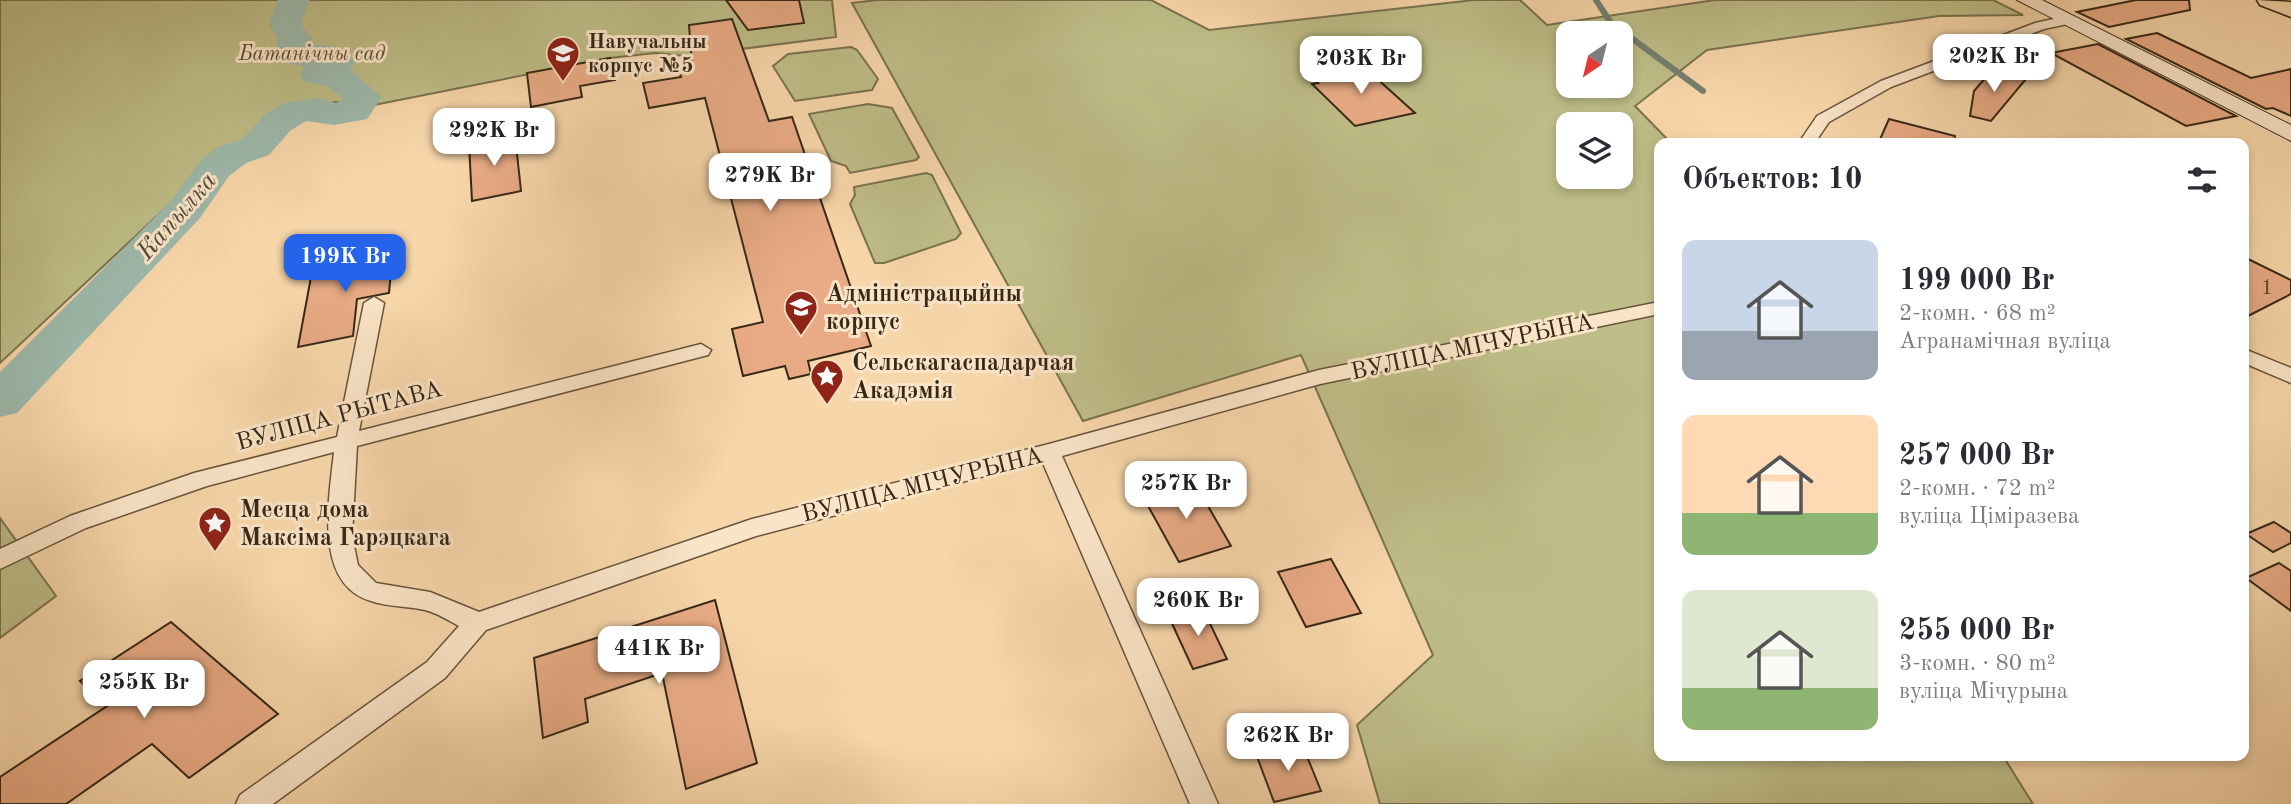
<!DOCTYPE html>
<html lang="ru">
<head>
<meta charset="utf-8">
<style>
  body { margin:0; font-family:"Old Standard TT",serif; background:#f2f2f3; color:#2b2b33; height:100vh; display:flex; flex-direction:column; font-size:26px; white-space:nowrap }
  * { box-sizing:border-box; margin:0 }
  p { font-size:23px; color:#7c7c81 }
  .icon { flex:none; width:38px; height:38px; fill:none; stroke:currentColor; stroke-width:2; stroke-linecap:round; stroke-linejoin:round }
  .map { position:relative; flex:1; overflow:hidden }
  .sheet { position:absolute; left:1654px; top:138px; width:595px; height:623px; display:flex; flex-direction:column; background:#fff; border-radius:14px; box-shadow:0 4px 10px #0003 }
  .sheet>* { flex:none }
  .needle { width:46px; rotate:215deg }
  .tools { position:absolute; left:1556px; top:21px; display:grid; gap:14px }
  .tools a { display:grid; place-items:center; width:77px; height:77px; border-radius:14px; background:#fff; box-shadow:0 4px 10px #0003; font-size:35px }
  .price { position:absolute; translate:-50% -60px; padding:0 16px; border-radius:14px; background:#fff; color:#222; font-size:23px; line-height:46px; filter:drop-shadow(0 2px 4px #0008) }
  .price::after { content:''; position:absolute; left:50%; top:42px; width:21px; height:16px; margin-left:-10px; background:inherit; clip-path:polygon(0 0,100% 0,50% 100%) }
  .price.active { background:#2563eb; color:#fff }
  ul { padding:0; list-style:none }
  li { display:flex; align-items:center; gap:21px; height:175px; padding:0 28px }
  li span { display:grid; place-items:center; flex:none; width:196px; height:140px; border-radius:14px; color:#555 }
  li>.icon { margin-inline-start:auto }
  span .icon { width:84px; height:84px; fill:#fffc; stroke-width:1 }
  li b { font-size:30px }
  h2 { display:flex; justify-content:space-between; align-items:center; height:84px; padding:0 28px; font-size:30px }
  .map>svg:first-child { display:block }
  .green { fill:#bebd87; stroke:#7a724f; stroke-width:2; fill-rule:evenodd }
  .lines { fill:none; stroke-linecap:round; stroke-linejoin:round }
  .stream { stroke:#747f70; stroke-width:6 }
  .river { fill:#9db9ab; fill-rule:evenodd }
  .building { fill:#e8ab85; stroke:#362817; stroke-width:2 }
  .street-casing { stroke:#66543c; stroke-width:3 }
  .secondary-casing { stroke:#362817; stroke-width:2 }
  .primary-casing { stroke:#362817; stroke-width:3 }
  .street { fill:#fae4c7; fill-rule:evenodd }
  .secondary { fill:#fae4c7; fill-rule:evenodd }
  .primary { fill:#f7d6a9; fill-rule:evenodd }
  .labels { text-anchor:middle; stroke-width:6; stroke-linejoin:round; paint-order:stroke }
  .far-poi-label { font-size:21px; font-weight:bold; fill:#362817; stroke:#fae4c7; text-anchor:start }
  .far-park-label { font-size:21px; font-style:italic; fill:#584d33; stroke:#fae4c7 }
  .number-label { font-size:21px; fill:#624932 }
  .poi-label { font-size:24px; font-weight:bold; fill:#362817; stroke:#fae4c7; text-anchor:start }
  .street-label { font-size:24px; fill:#362817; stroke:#fae4c7 }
  .water-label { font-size:26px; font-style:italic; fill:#504c3c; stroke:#fae4c7 }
</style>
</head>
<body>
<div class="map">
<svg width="2291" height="804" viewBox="0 0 2291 804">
  <rect width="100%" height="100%" fill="#f7d6a9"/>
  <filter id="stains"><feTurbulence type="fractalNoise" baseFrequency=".00286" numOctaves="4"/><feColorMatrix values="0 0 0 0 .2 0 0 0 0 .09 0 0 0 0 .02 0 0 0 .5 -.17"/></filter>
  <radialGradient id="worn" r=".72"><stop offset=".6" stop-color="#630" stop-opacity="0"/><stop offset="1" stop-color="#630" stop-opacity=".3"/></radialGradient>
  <g class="green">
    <path d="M0,0H832L836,37L686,56L655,53L610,58L374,105L335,102L269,118L190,185L0,363Z"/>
    <path d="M877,0H1151L1209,30L1474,0H1520L1547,25L1715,0H1993L2023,15L1939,16L1707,50L1635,106L1671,143L1659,144V756H2003L2033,804H1380L1357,725L1433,655L1301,355L1083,421L852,3ZM1568,33H1620V86H1568ZM1568,124H1620V177H1568Z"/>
    <path d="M851,47L857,50L878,79L872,90L795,101L773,66L788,54Z"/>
    <path d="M868,104L892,108L919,157L916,160L850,173L846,166L831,161L809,114Z"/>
    <path d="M926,173L932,175L961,233L956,239L884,263H875L850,204L855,195L854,187Z"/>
    <path d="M0,518L56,596L0,638Z"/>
  </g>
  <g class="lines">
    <path class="stream" d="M1596,0L1611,23L1703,91"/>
    <path class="river" d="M278,0H310L301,24L312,39L310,45C328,45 345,46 356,62L350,70L382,97L367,119L334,125L306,121L290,131L269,155L246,163L229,176L200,218L17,413L0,417V372L172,200L201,160L218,147L243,139L264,115L284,103L318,98L336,103L344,99L327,86L305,82L300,75L304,66L286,63L275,51L278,39L269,24Z"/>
  </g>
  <g class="building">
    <path d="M726,0H799L804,23L748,30Z"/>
    <path d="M2136,0H2189L2190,10L2109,27L2077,12Z"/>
    <path d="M732,19L769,121L792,117L871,346L808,361L811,374L789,379L785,366L743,376L732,329L763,322L705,98L649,108L643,83L681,77L678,69L692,66L689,25Z"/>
    <path d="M2157,33L2251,78L2291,69V116L2273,108L2266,109L2126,39Z"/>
    <path d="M2098,44L2236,116L2186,126L2051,53Z"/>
    <path d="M610,58L615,80L580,86L582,97L531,107L527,73Z"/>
    <path d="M1363,66L1415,113L1355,126L1312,84L1318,83L1312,77Z"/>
    <path d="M1993,69L2026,79L1991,121L1970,116L1974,91Z"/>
    <path d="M1889,119L1955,136L1954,144H1878Z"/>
    <path d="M515,135L521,191L472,201L469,144Z"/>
    <path d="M394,239L389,293L357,299L353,336L298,347L311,277L351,269L354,247Z"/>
    <path d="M2244,257L2291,280V294L2244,318Z"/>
    <path d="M1193,480L1231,546L1179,562L1142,495Z"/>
    <path d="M2274,522L2291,533V543L2273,552L2246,534Z"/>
    <path d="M1331,559L1361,613L1306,627L1278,572Z"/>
    <path d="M2279,563L2291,571V611L2246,578Z"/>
    <path d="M715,600L757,763L686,789L662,673L585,699L588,722L543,738L534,658Z"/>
    <path d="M1202,607L1227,659L1193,669L1169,617Z"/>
    <path d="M171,622L278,714L189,778L152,744L66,804H0V777L107,706L80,681Z"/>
    <path d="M1302,744L1321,791L1274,802L1256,754Z"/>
  </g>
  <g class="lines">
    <defs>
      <g id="street">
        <path d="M2067,16L2074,20L2072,23L2044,29L1891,87L1829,122L1814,144H1798L1817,116L1881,81L2035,23Z"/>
        <path d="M374,297L384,303L359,431L701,344L711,350L708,355L357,446L352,536L358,565L376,583L430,592L479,612L752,519L1049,444L1319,370L1659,302V314L1320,384L1062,456L1218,804H1190L1042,461L756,536L486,630L445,678L273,804H236L240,795L427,662L459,626C448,620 437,613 425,610C407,606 389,607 371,601C313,584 329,499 334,452L207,486L86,528L0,569V549L70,516L194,473L337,437L364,303Z"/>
        <path d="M2244,349L2291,368V383L2244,363Z"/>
      </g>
      <path id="secondary" d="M2017,0H2042L2291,125V141Z"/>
      <path id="primary" d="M2257,0L2291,2V17L2260,5Z"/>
    </defs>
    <use href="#street" class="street-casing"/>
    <use href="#secondary" class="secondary-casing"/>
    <use href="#primary" class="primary-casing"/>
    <use href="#street" class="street"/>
    <use href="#secondary" class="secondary"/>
    <use href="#primary" class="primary"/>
  </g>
  <defs>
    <symbol id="university-pin" viewBox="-11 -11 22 30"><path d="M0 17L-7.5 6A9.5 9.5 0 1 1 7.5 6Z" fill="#8f2418" stroke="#fae4c7"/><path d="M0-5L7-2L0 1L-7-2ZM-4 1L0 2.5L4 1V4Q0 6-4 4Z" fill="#fff"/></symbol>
    <symbol id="sight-pin" viewBox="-11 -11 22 30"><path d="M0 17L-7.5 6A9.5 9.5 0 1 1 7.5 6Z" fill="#8f2418" stroke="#fae4c7"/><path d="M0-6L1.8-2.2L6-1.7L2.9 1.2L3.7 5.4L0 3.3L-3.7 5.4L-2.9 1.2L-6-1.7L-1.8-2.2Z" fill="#fff"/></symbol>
  </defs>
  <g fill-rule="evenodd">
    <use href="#university-pin" x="544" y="34" width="38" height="52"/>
    <use href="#university-pin" x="782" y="288" width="38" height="52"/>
    <use href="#sight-pin" x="808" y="357" width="38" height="52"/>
    <use href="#sight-pin" x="196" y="504" width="38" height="52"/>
  </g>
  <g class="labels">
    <g class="far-poi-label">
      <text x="588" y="48">Навучальны<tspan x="588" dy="24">корпус №5</tspan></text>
    </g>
    <g class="far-park-label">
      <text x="312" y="60">Батанічны сад</text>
    </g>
    <g class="number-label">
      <text x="2267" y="294">1</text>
    </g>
    <g class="poi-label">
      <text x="826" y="301">Адміністрацыйны<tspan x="826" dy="28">корпус</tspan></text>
      <text x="852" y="370">Сельскагаспадарчая<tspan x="852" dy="28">Акадэмія</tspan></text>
      <text x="240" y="517">Месца дома<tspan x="240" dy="28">Максіма Гарэцкага</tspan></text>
    </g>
    <g class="street-label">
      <text transform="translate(1472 346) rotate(-12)" y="8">ВУЛІЦА МІЧУРЫНА</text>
      <text transform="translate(339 415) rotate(-15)" y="8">ВУЛІЦА РЫТАВА</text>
      <text transform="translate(922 484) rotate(-14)" y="8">ВУЛІЦА МІЧУРЫНА</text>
    </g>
    <g class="water-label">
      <text transform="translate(176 215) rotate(-49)" y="9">Капылка</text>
    </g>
  </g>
  <rect width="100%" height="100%" filter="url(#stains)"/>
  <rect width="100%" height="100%" fill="url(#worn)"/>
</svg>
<div class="tools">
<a><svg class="needle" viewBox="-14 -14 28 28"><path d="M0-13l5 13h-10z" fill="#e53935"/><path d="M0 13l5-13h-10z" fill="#7c7c81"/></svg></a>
<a><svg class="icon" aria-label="layers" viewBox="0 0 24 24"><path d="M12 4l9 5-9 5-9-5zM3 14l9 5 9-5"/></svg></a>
</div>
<b class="price" style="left:1994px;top:94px">202K Br</b>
<b class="price" style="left:1361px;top:96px">203K Br</b>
<b class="price" style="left:494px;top:168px">292K Br</b>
<b class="price" style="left:770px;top:213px">279K Br</b>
<b class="price active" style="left:345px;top:294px">199K Br</b>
<b class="price" style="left:1186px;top:521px">257K Br</b>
<b class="price" style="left:1198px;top:638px">260K Br</b>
<b class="price" style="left:659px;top:686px">441K Br</b>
<b class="price" style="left:144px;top:720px">255K Br</b>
<b class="price" style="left:1288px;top:773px">262K Br</b>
<section class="sheet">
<h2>Объектов: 10<svg class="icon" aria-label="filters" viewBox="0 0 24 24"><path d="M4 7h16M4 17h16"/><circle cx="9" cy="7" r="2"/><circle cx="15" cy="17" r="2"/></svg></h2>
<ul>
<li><span style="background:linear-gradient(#c9d6e8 65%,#9aa5b1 0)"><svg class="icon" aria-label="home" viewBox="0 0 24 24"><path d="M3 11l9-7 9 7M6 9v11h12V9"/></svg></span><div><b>199 000 Br</b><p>2-комн. · 68 m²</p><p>Агранамічная вуліца</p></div></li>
<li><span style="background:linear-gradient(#ffd9b3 70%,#8fb573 0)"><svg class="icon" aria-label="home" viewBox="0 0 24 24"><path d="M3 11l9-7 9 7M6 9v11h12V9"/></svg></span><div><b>257 000 Br</b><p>2-комн. · 72 m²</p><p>вуліца Ціміразева</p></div></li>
<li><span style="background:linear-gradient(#dfe7d0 70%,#8fb573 0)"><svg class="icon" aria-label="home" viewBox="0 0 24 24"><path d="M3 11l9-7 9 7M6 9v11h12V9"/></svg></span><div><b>255 000 Br</b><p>3-комн. · 80 m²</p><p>вуліца Мічурына</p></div></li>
</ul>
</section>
</div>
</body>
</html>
